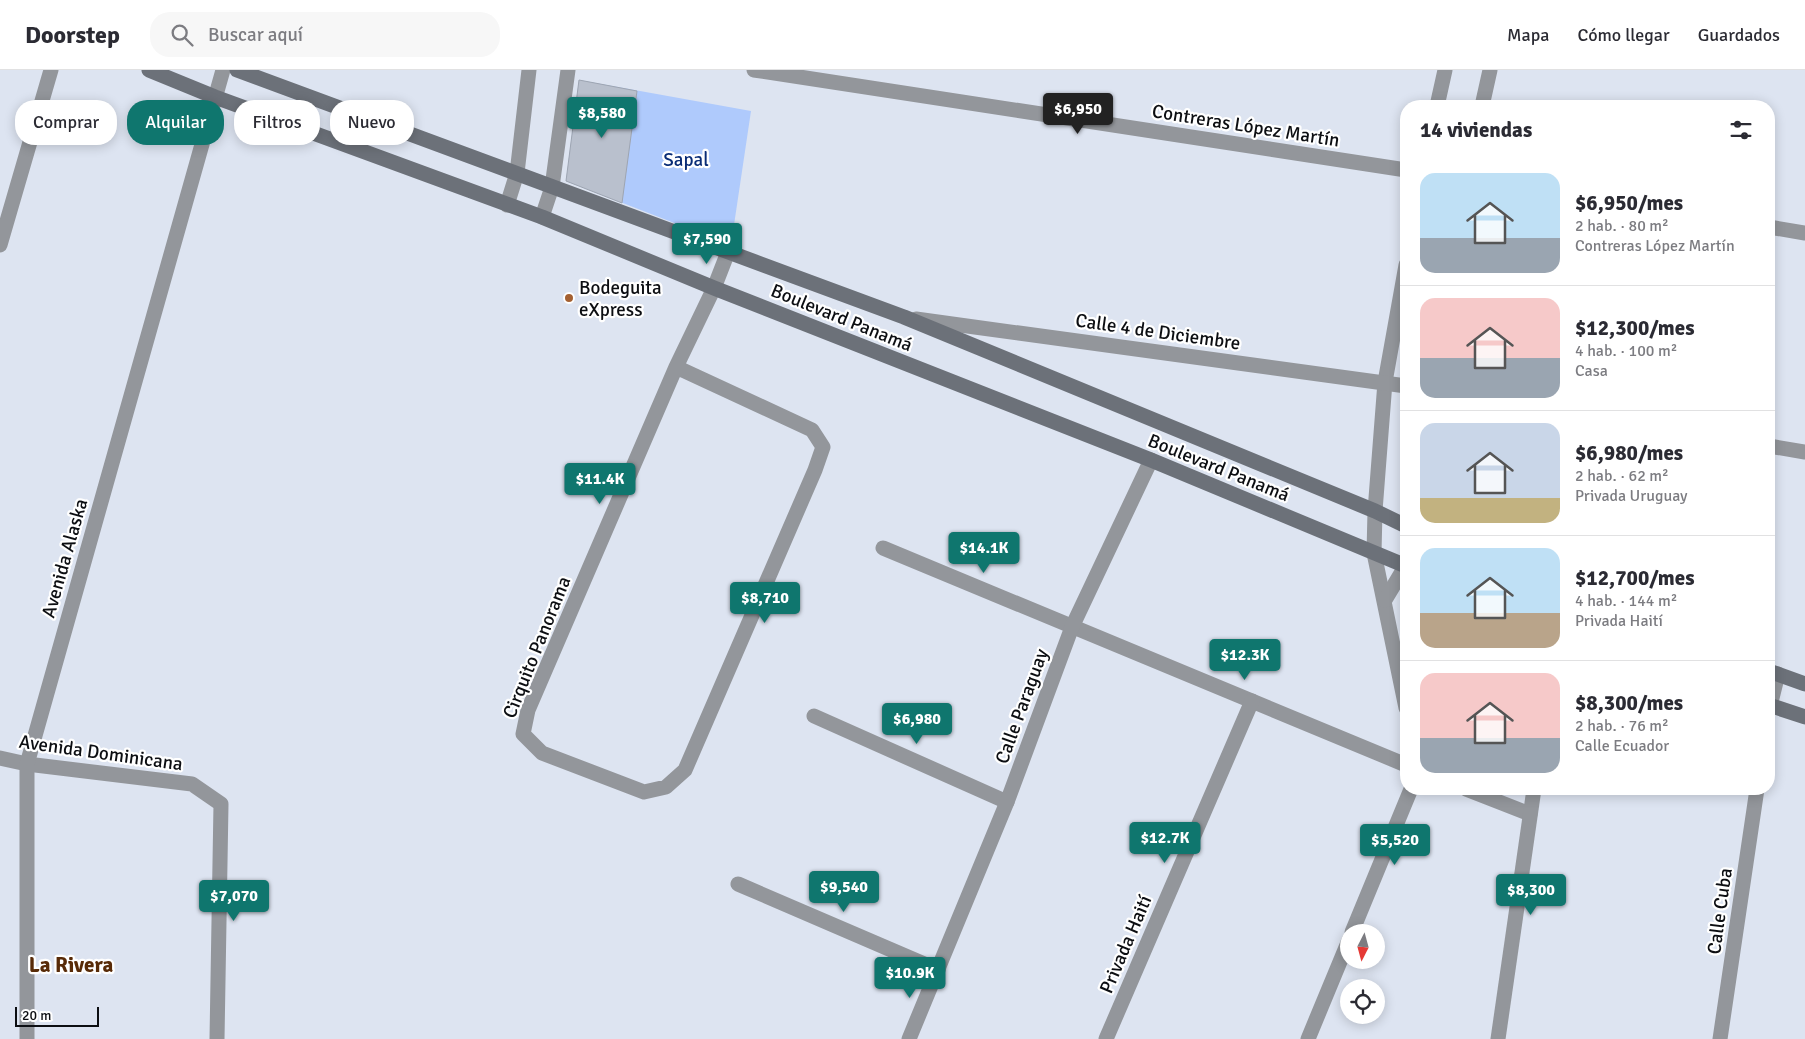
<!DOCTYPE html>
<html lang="es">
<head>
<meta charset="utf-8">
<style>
  body { margin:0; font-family:Signika,sans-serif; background:#f7f7f7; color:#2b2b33; height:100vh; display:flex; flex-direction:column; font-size:19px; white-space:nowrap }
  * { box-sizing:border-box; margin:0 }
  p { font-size:16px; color:#7c7c81 }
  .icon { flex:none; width:28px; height:28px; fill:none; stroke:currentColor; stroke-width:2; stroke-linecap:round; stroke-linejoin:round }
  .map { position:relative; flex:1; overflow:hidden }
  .drawer { position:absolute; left:1400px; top:30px; width:375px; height:695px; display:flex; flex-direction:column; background:#fff; border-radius:20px; box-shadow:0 2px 12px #0003 }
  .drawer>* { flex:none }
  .top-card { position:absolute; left:15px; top:30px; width:475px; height:45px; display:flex; gap:10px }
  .needle { width:32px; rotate:186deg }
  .fabs { position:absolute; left:1340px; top:854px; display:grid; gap:10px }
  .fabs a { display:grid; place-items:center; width:45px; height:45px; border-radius:50%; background:#fff; box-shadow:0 2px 12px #0003; font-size:25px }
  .scale { position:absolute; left:15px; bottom:12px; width:84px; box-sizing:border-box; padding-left:5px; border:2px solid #0c0e12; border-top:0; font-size:14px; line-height:18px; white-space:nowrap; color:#0c0e12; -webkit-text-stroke:4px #fff; paint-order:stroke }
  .price { position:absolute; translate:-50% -42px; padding:0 11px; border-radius:5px; background:#0f766e; color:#fff; font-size:16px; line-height:32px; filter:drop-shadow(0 1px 2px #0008) }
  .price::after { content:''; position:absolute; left:50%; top:30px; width:15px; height:11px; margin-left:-8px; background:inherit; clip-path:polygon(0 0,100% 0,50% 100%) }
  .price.selected { background:#222; color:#fff }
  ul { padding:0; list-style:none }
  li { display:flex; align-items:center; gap:15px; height:125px; padding:0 20px }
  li+li { border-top:1px solid #e1e1e2 }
  li span { display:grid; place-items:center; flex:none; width:140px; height:100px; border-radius:15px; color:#555 }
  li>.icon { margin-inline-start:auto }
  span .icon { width:60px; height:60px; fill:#fffc; stroke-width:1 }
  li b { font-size:21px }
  h2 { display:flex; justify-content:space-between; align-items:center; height:60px; padding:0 20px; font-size:21px }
  .chip { padding:0 18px; border-radius:20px; background:#fff; box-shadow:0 2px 12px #0003; font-size:18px; line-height:45px }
  .chip.selected { background:#0f766e; color:#fff }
  header { display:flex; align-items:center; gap:30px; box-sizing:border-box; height:70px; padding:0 25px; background:#fff; border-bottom:1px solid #e1e1e2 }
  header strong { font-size:24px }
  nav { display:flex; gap:28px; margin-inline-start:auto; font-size:18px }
  .search { width:350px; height:45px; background:#f7f7f7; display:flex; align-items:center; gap:12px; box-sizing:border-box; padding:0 18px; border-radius:20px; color:#7c7c81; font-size:19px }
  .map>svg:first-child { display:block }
  .green { fill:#afcafc }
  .building { fill:#b9c0cd; stroke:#9ea5b1 }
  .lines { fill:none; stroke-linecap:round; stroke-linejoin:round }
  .street { stroke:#93969b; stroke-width:15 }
  .secondary { stroke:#6c7179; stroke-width:15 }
  .poi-dot { fill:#a46031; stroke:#fff; stroke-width:2 }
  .labels { text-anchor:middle; stroke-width:4.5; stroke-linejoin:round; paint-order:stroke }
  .street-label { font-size:19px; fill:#0c0e12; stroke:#fff }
  .park-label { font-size:19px; fill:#092c76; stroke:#fff }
  .poi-label { font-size:19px; fill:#0c0e12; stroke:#fff; text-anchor:start }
  .quarter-label { font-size:21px; font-weight:bold; fill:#582b08; stroke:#fff }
</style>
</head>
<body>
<header>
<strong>Doorstep</strong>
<div class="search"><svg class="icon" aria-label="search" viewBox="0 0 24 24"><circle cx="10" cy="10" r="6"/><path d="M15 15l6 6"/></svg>Buscar aquí</div>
<nav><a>Mapa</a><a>Cómo llegar</a><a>Guardados</a></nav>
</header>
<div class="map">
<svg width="1805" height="969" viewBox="0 0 1805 969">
  <rect width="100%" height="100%" fill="#dde4f1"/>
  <path class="green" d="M579,10L751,41L731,175L566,111Z"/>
  <path class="building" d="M579,10L637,21L622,133L566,111Z"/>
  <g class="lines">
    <g class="street">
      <path d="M754,0L1406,100"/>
      <path d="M1437,36L1445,0"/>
      <path d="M1482,36L1490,0"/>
      <path d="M507,135L517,103L529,0"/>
      <path d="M542,147L552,117L568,0"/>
      <path d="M1769,157L1805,163"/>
      <path d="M0,175L51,0"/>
      <path d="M1406,195L1385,312L1375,441L1374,483L1406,638"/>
      <path d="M916,249L1406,316"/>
      <path d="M676,297L812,360L823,377L815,400L685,700L666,717L644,722L542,683L523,664L528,640L676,297L714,218L728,182"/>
      <path d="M1769,376L1805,382"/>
      <path d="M883,478L1406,695"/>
      <path d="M1385,530L1406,495V491"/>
      <path d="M1769,640L1778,604"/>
      <path d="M814,646L1007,732"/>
      <path d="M0,688L27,694L192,714L221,734L217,969"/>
      <path d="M1466,719L1530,744"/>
      <path d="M738,814L938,900"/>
      <path d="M1352,862L1411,719"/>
      <path d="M27,969V694L223,0"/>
      <path d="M909,969L1007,732L1072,557L1151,390"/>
      <path d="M1106,969L1252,631"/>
      <path d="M1308,969L1349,870"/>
      <path d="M1498,969L1534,719"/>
      <path d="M1720,969L1757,719"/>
    </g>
    <g class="secondary">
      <path d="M149,0L215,27L542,147L714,218L1151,390L1406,496"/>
      <path d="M237,0L904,247L1375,441L1406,456"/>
      <path d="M1769,601L1805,614"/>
      <path d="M1769,635L1805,647"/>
    </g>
  </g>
  <circle class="poi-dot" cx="569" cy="228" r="5"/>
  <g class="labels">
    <g class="street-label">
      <text transform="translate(1246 55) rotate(9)" y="7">Contreras López Martín</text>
      <text transform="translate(842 247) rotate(22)" y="7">Boulevard Panamá</text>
      <text transform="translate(1158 261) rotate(8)" y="7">Calle 4 de Diciembre</text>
      <text transform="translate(1219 397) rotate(22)" y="7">Boulevard Panamá</text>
      <text transform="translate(64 488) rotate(-74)" y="7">Avenida Alaska</text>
      <text transform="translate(536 577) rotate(-68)" y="7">Cirquito Panorama</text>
      <text transform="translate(1021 636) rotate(-70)" y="7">Calle Paraguay</text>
      <text transform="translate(101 682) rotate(8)" y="7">Avenida Dominicana</text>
      <text transform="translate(1719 841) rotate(-82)" y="7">Calle Cuba</text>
      <text transform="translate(1125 874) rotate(-67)" y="7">Privada Haití</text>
    </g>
    <g class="park-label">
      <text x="686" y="96">Sapal</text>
    </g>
    <g class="poi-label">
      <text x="579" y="224">Bodeguita<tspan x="579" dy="22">eXpress</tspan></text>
    </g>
    <g class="quarter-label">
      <text x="71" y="902">La Rivera</text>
    </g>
  </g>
</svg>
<div class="fabs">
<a><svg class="needle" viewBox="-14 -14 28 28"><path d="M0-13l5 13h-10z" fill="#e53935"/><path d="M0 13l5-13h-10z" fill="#7c7c81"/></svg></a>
<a><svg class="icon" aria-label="locate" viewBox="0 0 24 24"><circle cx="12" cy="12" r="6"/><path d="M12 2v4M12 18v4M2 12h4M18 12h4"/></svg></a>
</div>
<div class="scale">20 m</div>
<b class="price selected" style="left:1078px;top:65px">$6,950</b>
<b class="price" style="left:602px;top:69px">$8,580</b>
<b class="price" style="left:707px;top:195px">$7,590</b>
<b class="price" style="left:600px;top:435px">$11.4K</b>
<b class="price" style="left:984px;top:504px">$14.1K</b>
<b class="price" style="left:765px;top:554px">$8,710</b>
<b class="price" style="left:1245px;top:611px">$12.3K</b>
<b class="price" style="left:917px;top:675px">$6,980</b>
<b class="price" style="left:1165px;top:794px">$12.7K</b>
<b class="price" style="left:1395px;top:796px">$5,520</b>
<b class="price" style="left:844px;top:843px">$9,540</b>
<b class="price" style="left:1531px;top:846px">$8,300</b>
<b class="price" style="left:234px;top:852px">$7,070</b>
<b class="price" style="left:910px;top:929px">$10.9K</b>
<div class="top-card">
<a class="chip">Comprar</a>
<a class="chip selected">Alquilar</a>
<a class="chip">Filtros</a>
<a class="chip">Nuevo</a>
</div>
<section class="drawer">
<h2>14 viviendas<svg class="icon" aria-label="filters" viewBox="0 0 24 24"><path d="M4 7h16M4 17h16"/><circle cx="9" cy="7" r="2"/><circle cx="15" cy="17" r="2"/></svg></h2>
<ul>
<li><span style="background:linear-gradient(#bfe0f5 65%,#9aa5b1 0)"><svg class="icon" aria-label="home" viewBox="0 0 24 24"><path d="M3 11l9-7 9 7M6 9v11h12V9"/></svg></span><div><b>$6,950/mes</b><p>2 hab. · 80 m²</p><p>Contreras López Martín</p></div></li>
<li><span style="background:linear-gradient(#f6c9c9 60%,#9aa5b1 0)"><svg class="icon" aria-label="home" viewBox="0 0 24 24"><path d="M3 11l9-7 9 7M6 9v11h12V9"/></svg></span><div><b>$12,300/mes</b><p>4 hab. · 100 m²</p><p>Casa</p></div></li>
<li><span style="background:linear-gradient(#c9d6e8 75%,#c2b280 0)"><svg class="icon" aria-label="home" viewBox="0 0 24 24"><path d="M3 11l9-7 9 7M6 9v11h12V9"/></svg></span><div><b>$6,980/mes</b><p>2 hab. · 62 m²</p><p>Privada Uruguay</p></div></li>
<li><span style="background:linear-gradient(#bfe0f5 65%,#b9a48a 0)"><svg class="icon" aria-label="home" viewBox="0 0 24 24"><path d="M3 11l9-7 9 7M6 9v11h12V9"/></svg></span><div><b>$12,700/mes</b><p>4 hab. · 144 m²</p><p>Privada Haití</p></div></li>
<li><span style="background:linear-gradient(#f6c9c9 65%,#9aa5b1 0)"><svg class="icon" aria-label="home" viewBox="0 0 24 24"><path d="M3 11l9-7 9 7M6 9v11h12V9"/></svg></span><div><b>$8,300/mes</b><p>2 hab. · 76 m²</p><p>Calle Ecuador</p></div></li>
</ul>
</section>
</div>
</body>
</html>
